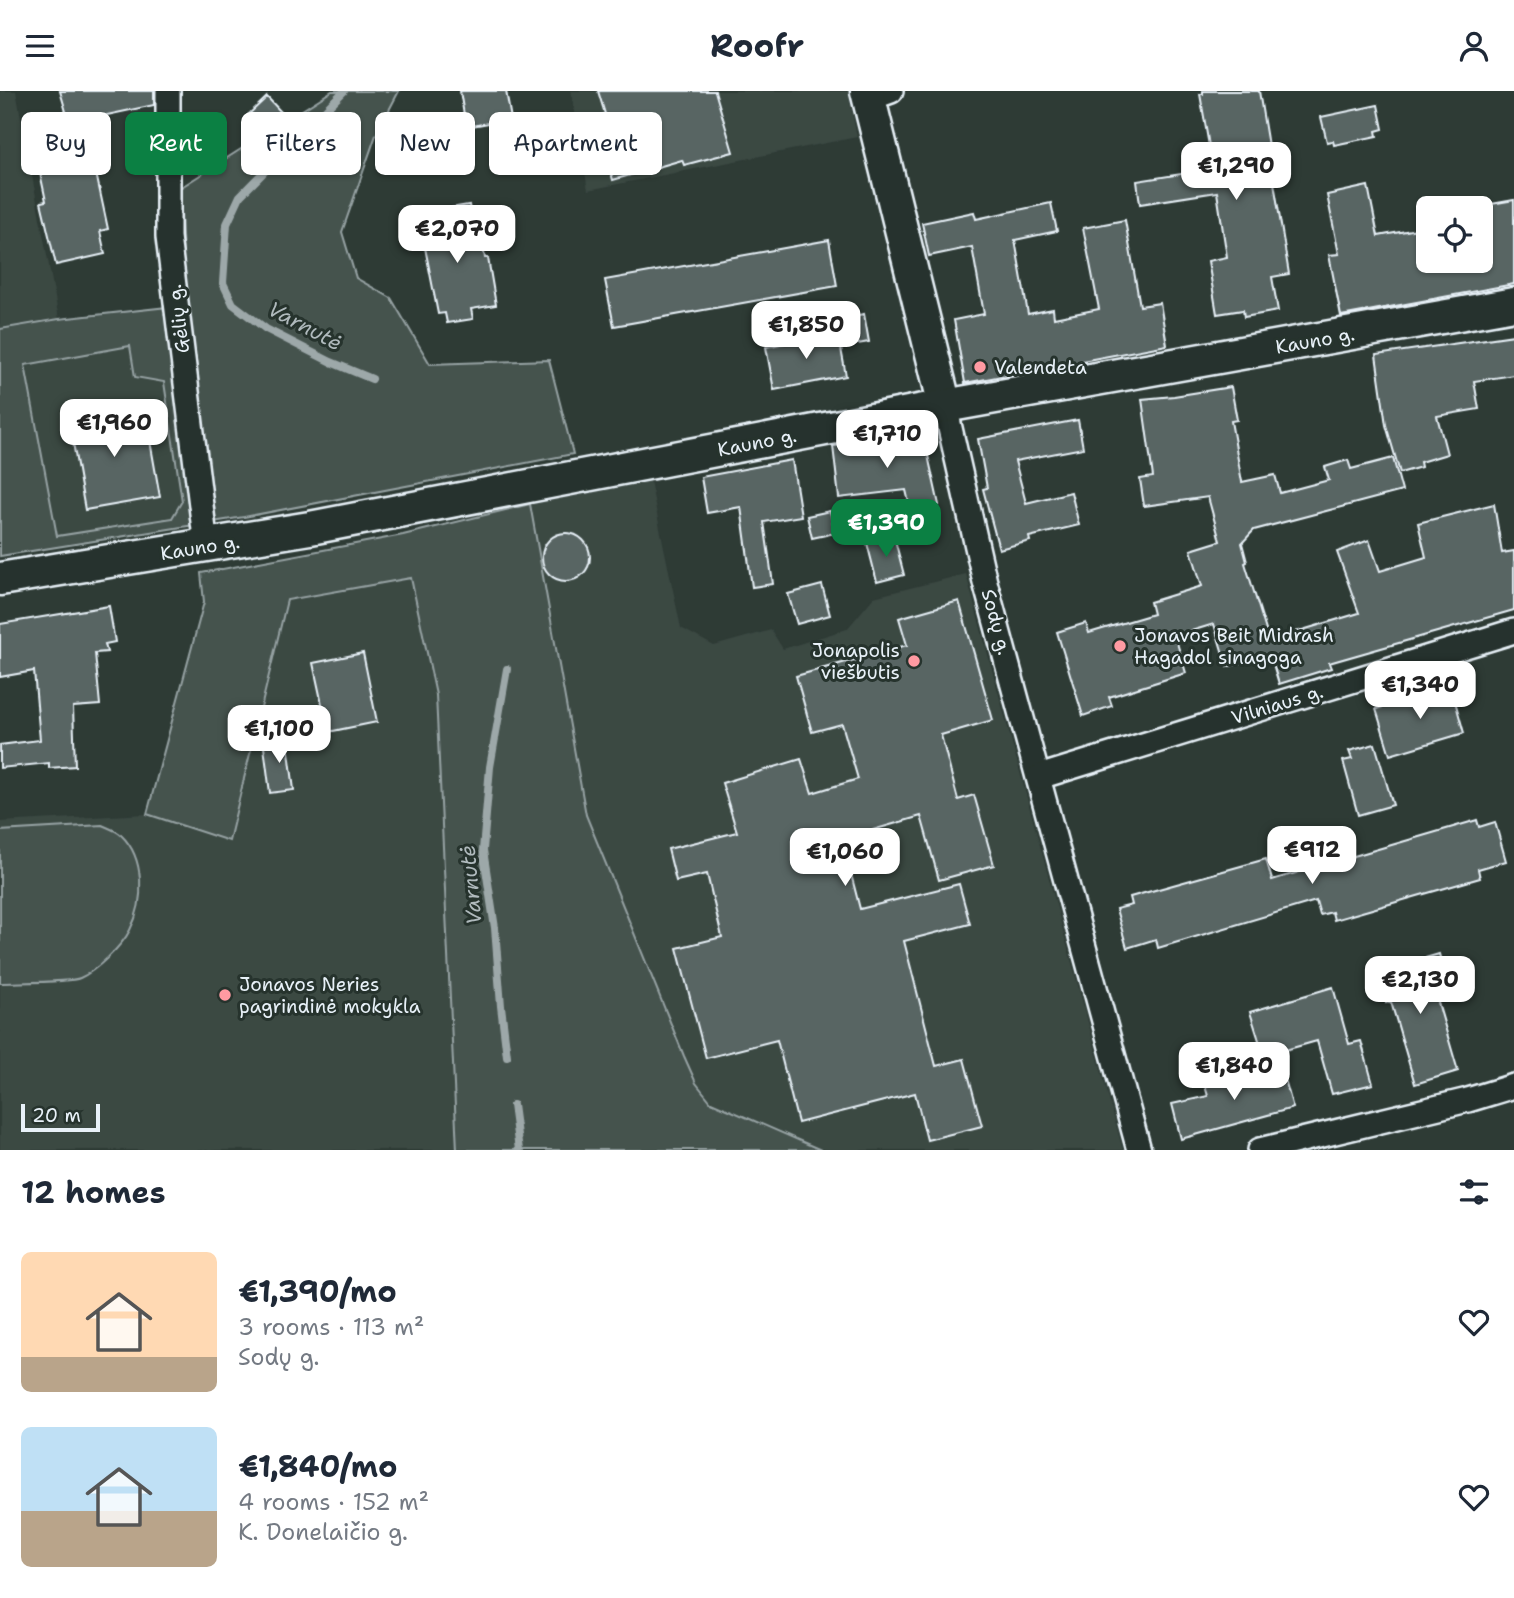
<!DOCTYPE html>
<html lang="en">
<head>
<meta charset="utf-8">
<style>
  body { margin:0; font-family:"Shantell Sans",sans-serif; background:#f6f6f7; color:#1f2937; height:100vh; display:flex; flex-direction:column; font-size:26px; white-space:nowrap }
  * { box-sizing:border-box; margin:0 }
  p { font-size:23px; color:#747a83 }
  .icon { flex:none; width:38px; height:38px; fill:none; stroke:currentColor; stroke-width:2; stroke-linecap:round; stroke-linejoin:round }
  .map { position:relative; height:1059px; overflow:hidden }
  .details { display:flex; flex-direction:column; background:#fff; flex:1 }
  .details>* { flex:none }
  .hud { position:absolute; left:21px; top:21px; width:700px; height:63px; display:flex; gap:14px }
  .fabs { position:absolute; left:1416px; top:105px; display:grid; gap:14px }
  .fabs a { display:grid; place-items:center; width:77px; height:77px; border-radius:10px; background:#fff; box-shadow:0 2px 5px #0004; font-size:35px }
  .scale { position:absolute; left:21px; bottom:18px; width:79px; box-sizing:border-box; padding-left:7px; border:4px solid #e8f1f8; border-top:0; font-size:19px; line-height:24px; white-space:nowrap; color:#e8f1f8; -webkit-text-stroke:5px #26332d; paint-order:stroke }
  .price { position:absolute; translate:-50% -60px; padding:0 16px; border-radius:14px; background:#fff; color:#222; font-size:23px; line-height:46px; filter:drop-shadow(0 2px 4px #0008) }
  .price::after { content:''; position:absolute; left:50%; top:42px; width:21px; height:16px; margin-left:-10px; background:inherit; clip-path:polygon(0 0,100% 0,50% 100%) }
  .price.on { background:#0b8043; color:#fff }
  ul { padding:0; list-style:none }
  li { display:flex; align-items:center; gap:21px; height:175px; padding:0 21px }
  li span { display:grid; place-items:center; flex:none; width:196px; height:140px; border-radius:10px; color:#555 }
  li>.icon { margin-inline-start:auto }
  span .icon { width:84px; height:84px; fill:#fffc; stroke-width:1 }
  li b { font-size:30px }
  h2 { display:flex; justify-content:space-between; align-items:center; height:84px; padding:0 21px; font-size:30px }
  .pill { padding:0 24px; border-radius:10px; background:#fff; box-shadow:0 2px 5px #0004; font-size:24px; line-height:63px }
  .pill.on { background:#0b8043; color:#fff }
  header { display:flex; justify-content:space-between; align-items:center; height:91px; padding:0 21px; background:#fff; font-size:32px; font-weight:700 }
  .map>svg:first-child { display:block }
  .built { fill:#3b4843 }
  .green { fill:#45524e; stroke:#96a2a3; stroke-width:2; fill-rule:evenodd }
  .lines { fill:none; stroke-linecap:round; stroke-linejoin:round }
  .stream { stroke:#9da8a9; stroke-width:8 }
  .building { fill:#596563; stroke:#e8f1f8; stroke-width:2 }
  .street-casing { stroke:#e8f1f8; stroke-width:28 }
  .secondary-casing { stroke:#e8f1f8; stroke-width:37 }
  .street { stroke:#26332d; stroke-width:23 }
  .secondary { stroke:#26332d; stroke-width:32 }
  .poi-dot { fill:#ff9aa2; stroke:#26332d; stroke-width:2.5 }
  .labels { text-anchor:middle; stroke-width:6; stroke-linejoin:round; paint-order:stroke }
  .street-label { font-size:19px; fill:#e8f1f8; stroke:#26332d }
  .poi-label { font-size:19px; fill:#e8f1f8; stroke:#26332d; text-anchor:start }
  .water-label { font-size:21px; font-style:italic; fill:#b0babd; stroke:#26332d }
</style>
</head>
<body>
<header><svg class="icon" aria-label="menu" viewBox="0 0 24 24"><path d="M4 6h16M4 12h16M4 18h16"/></svg>Roofr<svg class="icon" aria-label="person" viewBox="0 0 24 24"><circle cx="12" cy="8" r="4"/><path d="M4 21q1-7 8-7t8 7"/></svg></header>
<div class="map">
<svg width="1514" height="1059" viewBox="0 0 1514 1059">
  <rect width="100%" height="100%" fill="#2e3b35"/>
  <filter id="ink" filterUnits="userSpaceOnUse"><feTurbulence type="fractalNoise" baseFrequency=".0143" numOctaves="2"/><feDisplacementMap in="SourceGraphic" scale="14" xChannelSelector="R" yChannelSelector="G"/><feConvolveMatrix kernelMatrix="1 2 1 2 8 2 1 2 1" color-interpolation-filters="sRGB"/></filter>
  <g filter="url(#ink)">
    <g class="built">
      <path d="M0,0H16L59,228L0,238Z"/>
      <path d="M571,0H848L857,46L588,99Z"/>
      <path d="M130,255L136,286L164,291L182,410L172,427L57,445L25,273Z"/>
      <path d="M650,390L681,537L714,555L771,539L783,558L847,538L874,506L966,483L1123,1059H821L711,1011L696,992L586,724L530,413Z"/>
      <path d="M411,487L436,604L457,1059H0V731L147,723L229,749L287,509Z"/>
    </g>
    <g class="green">
      <path d="M332,0H399L376,44L342,141L356,187L391,207L430,273L549,269L573,363L244,426L0,465V238L59,228L185,214L180,97ZM130,255L135,286L164,291L182,410L172,427L57,445L25,274Z"/>
      <path d="M530,413L586,724L684,965L696,992L711,1011L821,1059H457L436,604L411,487L287,509L229,750L147,723L204,511L201,482L403,444Z"/>
      <path d="M102,734C108,737 116,739 121,744C145,767 145,810 130,839C122,855 96,880 80,887C69,892 16,891 0,892V740Z"/>
    </g>
    <g class="lines">
      <g class="stream">
        <path d="M344,0L240,105L227,133L223,192L233,213L266,238L331,271L372,288"/>
        <path d="M507,578L490,676L483,759L495,837L501,915L507,965"/>
        <path d="M513,1014L519,1059"/>
      </g>
    </g>
    <g class="building">
      <path d="M60,0H154V14L93,27L104,80L96,82L108,138L100,140L105,163L56,174L41,111L46,110L36,63L76,55Z"/>
      <path d="M460,0H506L511,28L466,36Z"/>
      <path d="M598,0H715L733,61L684,74L682,69L613,89L595,26L605,23Z"/>
      <path d="M1203,0H1259L1289,183L1272,186L1278,220L1244,226L1243,219L1217,223L1208,170L1227,166L1217,101L1140,113L1137,90L1213,78L1200,3H1203Z"/>
      <path d="M267,6L282,22L263,39L249,23Z"/>
      <path d="M1378,14L1383,38L1376,40L1377,45L1334,54L1333,50L1327,51L1321,26Z"/>
      <path d="M419,34L425,74L396,77L391,38Z"/>
      <path d="M1368,95L1378,145L1428,136V170H1480V115L1514,109V193L1341,225L1329,164L1339,163L1327,104Z"/>
      <path d="M1051,112L1057,140L1015,149L1028,223L1053,218L1054,227L1099,218L1083,137L1125,129L1140,215L1160,212L1167,254L965,292L954,229L984,223L972,156L929,165L922,132L974,121L976,128Z"/>
      <path d="M469,114L475,146L481,145L485,167H488L496,214L471,218L473,228L447,232L445,222L438,223L420,131L445,127L444,118Z"/>
      <path d="M829,149L837,195L614,235L605,189Z"/>
      <path d="M864,223L869,251L846,255L841,227Z"/>
      <path d="M838,241L846,285L774,299L766,256Z"/>
      <path d="M1514,244V284L1474,290L1479,318L1437,325L1447,363L1420,371L1421,376L1400,382L1386,334L1376,264Z"/>
      <path d="M1231,296L1237,329L1231,330L1242,391L1275,384L1280,402L1329,389L1325,376L1348,369L1351,378L1393,367L1402,400L1254,439L1242,452L1247,471L1245,472L1269,549L1359,522L1337,461L1369,449L1380,480L1426,466L1418,432L1494,413L1502,462L1514,460V519L1329,572L1331,577L1279,593L1270,563L1227,576L1214,533L1175,545L1186,582L1109,606L1112,615L1083,625L1057,541L1086,532L1089,542L1153,523L1150,511L1202,495L1191,459L1220,450L1208,406L1144,415L1140,388L1153,386L1142,308L1174,305Z"/>
      <path d="M144,316L160,406L85,419L69,329Z"/>
      <path d="M1078,329L1083,357L1015,370L1026,412L1071,401L1079,434L1029,446L1030,450L999,458L983,398L987,397L978,348Z"/>
      <path d="M923,342L939,414L911,420L906,399L839,407L833,355L861,352L862,354Z"/>
      <path d="M792,369L801,425L764,431L773,493L752,496L741,416L707,422L701,386Z"/>
      <path d="M830,420L835,442L812,447L807,425Z"/>
      <circle cx="566" cy="466" r="24"/>
      <path d="M894,445L904,484L877,491L867,452Z"/>
      <path d="M822,494L830,524L797,533L788,503Z"/>
      <path d="M959,510L993,629L941,644L958,709L974,704L994,774L939,789L921,725L842,748L860,818L959,793L970,833L904,850L936,975L964,968L982,1035L927,1049L915,1002L798,1032L777,949L706,967L677,857L722,846L707,783L676,790L668,758L737,741L722,692L801,668L812,702L858,688L842,633L812,641L796,585L907,554L899,527Z"/>
      <path d="M109,515L115,551L105,553L107,561L95,562L100,614L73,616L75,675L49,677V672L0,677V654L40,649L34,580L0,586V533Z"/>
      <path d="M363,562L377,631L328,641L313,572Z"/>
      <path d="M1451,596L1464,642L1390,664L1376,618Z"/>
      <path d="M287,645L294,699L270,702L263,648Z"/>
      <path d="M1375,653L1393,714L1358,724L1343,670L1352,668L1349,660Z"/>
      <path d="M1477,729L1479,736L1495,731L1506,770L1478,778L1480,787L1334,829L1332,821L1320,824L1316,810L1158,857L1156,848L1127,857L1116,818L1132,814L1130,806L1266,768L1272,789Z"/>
      <path d="M1439,863L1448,894L1434,898L1458,980L1415,993L1391,911L1386,912L1377,881Z"/>
      <path d="M1333,896L1349,953L1361,950L1373,993L1332,1003L1317,950L1264,965L1250,921Z"/>
      <path d="M1281,974L1293,1017L1181,1048L1172,1013L1208,1005L1205,995Z"/>
    </g>
    <g class="lines">
      <defs>
        <g id="street">
          <path d="M168,0V146L206,455"/>
          <path d="M869,8L891,0"/>
          <path d="M945,315L985,491L1139,1059"/>
          <path d="M1039,686L1514,540"/>
          <path d="M1260,1059L1468,1009L1514,995"/>
        </g>
        <g id="secondary">
          <path d="M867,0L945,315"/>
          <path d="M0,488L310,437L945,315L1514,213"/>
        </g>
      </defs>
      <use href="#street" class="street-casing"/>
      <use href="#secondary" class="secondary-casing"/>
      <use href="#street" class="street"/>
      <use href="#secondary" class="secondary"/>
    </g>
  </g>
  <g class="poi-dot">
    <circle cx="980" cy="276" r="7"/>
    <circle cx="1120" cy="555" r="7"/>
    <circle cx="914" cy="570" r="7"/>
    <circle cx="225" cy="904" r="7"/>
  </g>
  <g class="labels">
    <g class="street-label">
      <text transform="translate(178 228) rotate(-97)" y="7">Gėlių g.</text>
      <text transform="translate(1315 249) rotate(-10)" y="7">Kauno g.</text>
      <text transform="translate(757 351) rotate(-11)" y="7">Kauno g.</text>
      <text transform="translate(200 456) rotate(-9)" y="7">Kauno g.</text>
      <text transform="translate(997 531) rotate(75)" y="7">Sodų g.</text>
      <text transform="translate(1277 613) rotate(-17)" y="7">Vilniaus g.</text>
    </g>
    <g class="poi-label">
      <text x="994" y="283">Valendeta</text>
      <text x="1134" y="551">Jonavos Beit Midrash<tspan x="1134" dy="22">Hagadol sinagoga</tspan></text>
      <text x="900" y="566" text-anchor="end">Jonapolis<tspan x="900" dy="22">viešbutis</tspan></text>
      <text x="239" y="900">Jonavos Neries<tspan x="239" dy="22">pagrindinė mokykla</tspan></text>
    </g>
    <g class="water-label">
      <text transform="translate(305 235) rotate(28)" y="7">Varnutė</text>
      <text transform="translate(471 794) rotate(-95)" y="7">Varnutė</text>
    </g>
  </g>
</svg>
<div class="fabs">
<a><svg class="icon" aria-label="locate" viewBox="0 0 24 24"><circle cx="12" cy="12" r="6"/><path d="M12 2v4M12 18v4M2 12h4M18 12h4"/></svg></a>
</div>
<div class="scale">20 m</div>
<b class="price" style="left:1236px;top:111px">€1,290</b>
<b class="price" style="left:457px;top:174px">€2,070</b>
<b class="price" style="left:806px;top:270px">€1,850</b>
<b class="price" style="left:114px;top:368px">€1,960</b>
<b class="price" style="left:887px;top:379px">€1,710</b>
<b class="price on" style="left:886px;top:468px">€1,390</b>
<b class="price" style="left:1420px;top:630px">€1,340</b>
<b class="price" style="left:279px;top:674px">€1,100</b>
<b class="price" style="left:1312px;top:795px">€912</b>
<b class="price" style="left:845px;top:797px">€1,060</b>
<b class="price" style="left:1420px;top:925px">€2,130</b>
<b class="price" style="left:1234px;top:1011px">€1,840</b>
<div class="hud">
<a class="pill">Buy</a>
<a class="pill on">Rent</a>
<a class="pill">Filters</a>
<a class="pill">New</a>
<a class="pill">Apartment</a>
</div>
</div>
<section class="details">
<h2>12 homes<svg class="icon" aria-label="filters" viewBox="0 0 24 24"><path d="M4 7h16M4 17h16"/><circle cx="9" cy="7" r="2"/><circle cx="15" cy="17" r="2"/></svg></h2>
<ul>
<li><span style="background:linear-gradient(#ffd9b3 75%,#b9a48a 0)"><svg class="icon" aria-label="home" viewBox="0 0 24 24"><path d="M3 11l9-7 9 7M6 9v11h12V9"/></svg></span><div><b>€1,390/mo</b><p>3 rooms · 113 m²</p><p>Sodų g.</p></div><svg class="icon" aria-label="heart" viewBox="0 0 24 24"><path d="M12 20l-8-8c-3-5 5-10 8-4 3-6 11-1 8 4z"/></svg></li>
<li><span style="background:linear-gradient(#bfe0f5 60%,#b9a48a 0)"><svg class="icon" aria-label="home" viewBox="0 0 24 24"><path d="M3 11l9-7 9 7M6 9v11h12V9"/></svg></span><div><b>€1,840/mo</b><p>4 rooms · 152 m²</p><p>K. Donelaičio g.</p></div><svg class="icon" aria-label="heart" viewBox="0 0 24 24"><path d="M12 20l-8-8c-3-5 5-10 8-4 3-6 11-1 8 4z"/></svg></li>
</ul>
</section>
</body>
</html>
